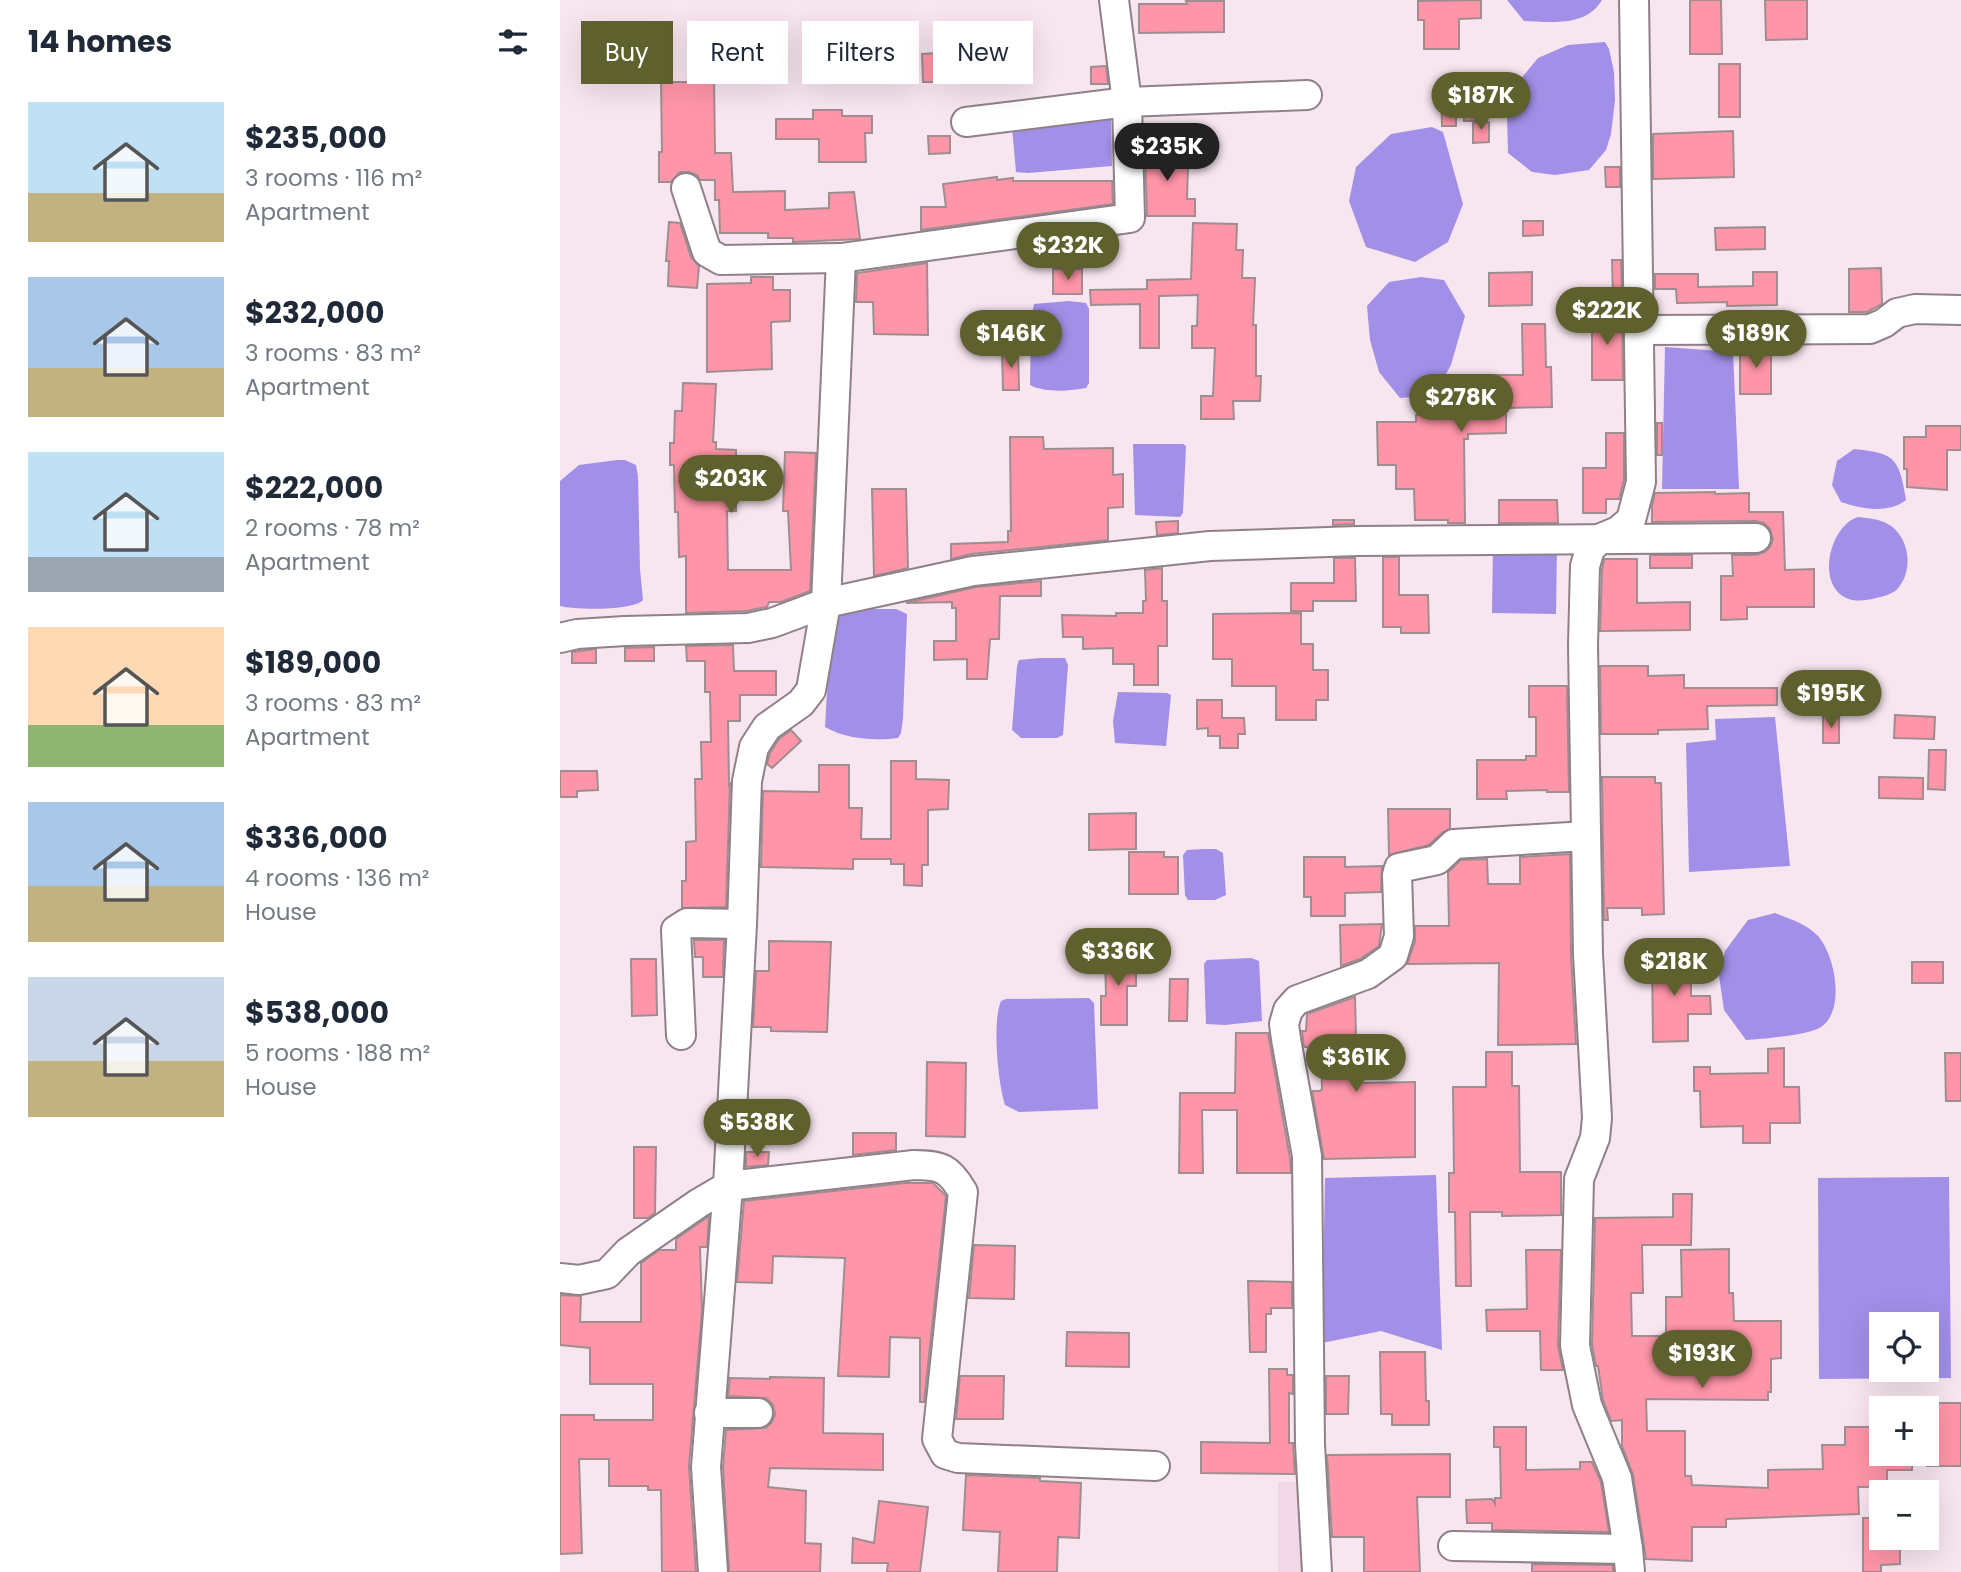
<!DOCTYPE html>
<html lang="en">
<head>
<meta charset="utf-8">
<style>
  body { margin:0; font-family:Poppins,sans-serif; background:#f2f2f3; color:#1f2937; height:100vh; display:flex; flex-direction:column; font-size:26px; white-space:nowrap }
  * { box-sizing:border-box; margin:0 }
  p { font-size:23px; color:#747a83 }
  .icon { flex:none; width:38px; height:38px; fill:none; stroke:currentColor; stroke-width:2; stroke-linecap:round; stroke-linejoin:round }
  .map { position:relative; flex:1; overflow:hidden }
  .details { display:flex; flex-direction:column; background:#fff; width:560px }
  .details>* { flex:none }
  .banner { position:absolute; left:21px; top:21px; width:665px; height:63px; display:flex; gap:14px }
  .buttons { position:absolute; left:1309px; top:1312px; display:grid; gap:14px }
  .buttons a { display:grid; place-items:center; width:70px; height:70px; border-radius:0px; background:#fff; box-shadow:0 7px 28px #0002; font-size:35px }
  .price { position:absolute; translate:-50% -60px; padding:0 16px; border-radius:24px; background:#5e602d; color:#fff; font-size:23px; line-height:46px; filter:drop-shadow(0 2px 4px #0008) }
  .price::after { content:''; position:absolute; left:50%; top:42px; width:21px; height:16px; margin-left:-10px; background:inherit; clip-path:polygon(0 0,100% 0,50% 100%) }
  .price.active { background:#222; color:#fff }
  ul { padding:0; list-style:none }
  li { display:flex; align-items:center; gap:21px; height:175px; padding:0 28px }
  li span { display:grid; place-items:center; flex:none; width:196px; height:140px; border-radius:0px; color:#555 }
  li>.icon { margin-inline-start:auto }
  span .icon { width:84px; height:84px; fill:#fffc; stroke-width:1 }
  li b { font-size:30px }
  h2 { display:flex; justify-content:space-between; align-items:center; height:84px; padding:0 28px; font-size:30px }
  .chip { padding:0 24px; border-radius:0px; background:#fff; box-shadow:0 7px 28px #0002; font-size:24px; line-height:63px }
  .chip.active { background:#5e602d; color:#fff }
  main { display:flex; flex:1; min-height:0 }
  .map>svg:first-child { display:block }
  .built { fill:#f0d8e6 }
  .water { fill:#a18fe8; fill-rule:evenodd }
  .building { fill:#ff95a8; stroke:#a08d90; stroke-width:2 }
  .lines { fill:none; stroke-linecap:round; stroke-linejoin:round }
  .minor-casing { stroke:#8f8089; stroke-width:32 }
  .minor { stroke:#fff; stroke-width:28 }
</style>
</head>
<body>
<main>
<section class="details">
<h2>14 homes<svg class="icon" aria-label="filters" viewBox="0 0 24 24"><path d="M4 7h16M4 17h16"/><circle cx="9" cy="7" r="2"/><circle cx="15" cy="17" r="2"/></svg></h2>
<ul>
<li><span style="background:linear-gradient(#bfe0f5 65%,#c2b280 0)"><svg class="icon" aria-label="home" viewBox="0 0 24 24"><path d="M3 11l9-7 9 7M6 9v11h12V9"/></svg></span><div><b>$235,000</b><p>3 rooms · 116 m²</p><p>Apartment</p></div></li>
<li><span style="background:linear-gradient(#a9c7e8 65%,#c2b280 0)"><svg class="icon" aria-label="home" viewBox="0 0 24 24"><path d="M3 11l9-7 9 7M6 9v11h12V9"/></svg></span><div><b>$232,000</b><p>3 rooms · 83 m²</p><p>Apartment</p></div></li>
<li><span style="background:linear-gradient(#bfe0f5 75%,#9aa5b1 0)"><svg class="icon" aria-label="home" viewBox="0 0 24 24"><path d="M3 11l9-7 9 7M6 9v11h12V9"/></svg></span><div><b>$222,000</b><p>2 rooms · 78 m²</p><p>Apartment</p></div></li>
<li><span style="background:linear-gradient(#ffd9b3 70%,#8fb573 0)"><svg class="icon" aria-label="home" viewBox="0 0 24 24"><path d="M3 11l9-7 9 7M6 9v11h12V9"/></svg></span><div><b>$189,000</b><p>3 rooms · 83 m²</p><p>Apartment</p></div></li>
<li><span style="background:linear-gradient(#a9c7e8 60%,#c2b280 0)"><svg class="icon" aria-label="home" viewBox="0 0 24 24"><path d="M3 11l9-7 9 7M6 9v11h12V9"/></svg></span><div><b>$336,000</b><p>4 rooms · 136 m²</p><p>House</p></div></li>
<li><span style="background:linear-gradient(#c9d6e8 60%,#c2b280 0)"><svg class="icon" aria-label="home" viewBox="0 0 24 24"><path d="M3 11l9-7 9 7M6 9v11h12V9"/></svg></span><div><b>$538,000</b><p>5 rooms · 188 m²</p><p>House</p></div></li>
</ul>
</section>
<div class="map">
<svg width="1401" height="1572" viewBox="0 0 1401 1572">
  <rect width="100%" height="100%" fill="#f7e5ef"/>
  <rect class="built" x="718" y="1482" width="30" height="90"/>
  <g class="water">
    <path d="M947,0H1042C1026,27 992,22 964,21Z"/>
    <path d="M1045,42L1049,49L1054,72L1055,100L1051,134L1046,150L1029,170L995,175L972,172L948,153L947,115L959,81L978,58L1008,45Z"/>
    <path d="M551,116L552,166L468,173L456,172L452,127Z"/>
    <path d="M872,127L883,132L903,204L888,242L855,262L806,247L789,201L796,167L831,134Z"/>
    <path d="M861,277L884,280L905,316L891,365L874,395L840,398L819,372L810,340L807,306L829,282Z"/>
    <path d="M509,301L526,303L529,309V383L526,388C510,391 485,393 470,385L471,320L474,304Z"/>
    <path d="M1105,347L1173,352L1179,489H1102Z"/>
    <path d="M573,444H623L626,446L623,513L620,517L575,515Z"/>
    <path d="M1294,449C1336,453 1339,459 1346,500C1328,514 1301,509 1281,502L1272,485L1277,461Z"/>
    <path d="M57,460H65L76,465L78,476L80,569L83,600C73,611 15,610 0,606V481L19,465Z"/>
    <path d="M1298,517C1307,518 1316,519 1324,522C1348,532 1355,567 1339,587C1334,594 1324,596 1316,598C1309,600 1296,602 1289,599C1255,587 1269,526 1298,517Z"/>
    <path d="M933,544L997,545L996,614L932,613Z"/>
    <path d="M296,609H336L347,614L343,718L341,733L338,738C314,741 286,739 265,727L270,640L277,613Z"/>
    <path d="M480,658H505L508,665L503,735L497,738H461L452,730L457,666L459,660Z"/>
    <path d="M558,692L607,693L611,695L606,746L555,743L553,721Z"/>
    <path d="M1215,717L1230,866L1129,872L1126,743L1156,740L1155,719Z"/>
    <path d="M644,849H656L663,853L666,895L655,900H628L625,895L623,855L627,850Z"/>
    <path d="M1215,913C1230,919 1247,924 1258,936C1275,955 1286,1010 1261,1027C1249,1035 1202,1039 1186,1040L1164,1010L1159,976L1165,951L1188,920Z"/>
    <path d="M691,958L699,961L702,1021L665,1025L646,1024L644,964L647,960Z"/>
    <path d="M529,998L534,1003L538,1109L459,1112L445,1105C438,1084 432,1021 441,1001L446,999Z"/>
    <path d="M876,1175L882,1350L821,1331L762,1343L765,1178Z"/>
    <path d="M1389,1177L1391,1378L1259,1379L1258,1178ZM1321,1325H1367V1370H1321Z"/>
  </g>
  <g class="building">
    <path d="M921,0V18L899,19V49H864V20H858V1Z"/>
    <path d="M1130,0H1161L1162,54H1130Z"/>
    <path d="M1205,0H1247V39L1206,40Z"/>
    <path d="M626,1H664V32L579,33V4H627Z"/>
    <path d="M426,47V74L380,75V82H363L362,54L407,51V48Z"/>
    <rect x="1159" y="64" width="21" height="53"/>
    <path d="M546,66L548,84H531V67Z"/>
    <path d="M131,76H154L155,153H171L173,192L225,191V210L269,208V193L294,192L300,239L233,242V238H208V233H160L159,200H155V180H140L137,175L129,172H120L111,182H99V152H102L101,82H131Z"/>
    <path d="M881,81H896V126H882Z"/>
    <path d="M904,98H926L927,121H904Z"/>
    <path d="M253,110H282V116H312V133H305L306,162H259V139H216V119H253Z"/>
    <path d="M929,122V142L913,143V123Z"/>
    <path d="M1173,131L1174,177L1093,179V134Z"/>
    <path d="M368,136H390V153L369,154Z"/>
    <path d="M606,145L623,146L622,167H628L627,199H635V216H587L585,147H606Z"/>
    <path d="M1045,167H1060V187H1046Z"/>
    <path d="M437,177V180L453,178V181H552L553,204L361,230V207H386L383,184Z"/>
    <path d="M963,221H983V235L963,236Z"/>
    <path d="M109,222L120,223L131,257L139,266L137,288L108,286L109,261H106Z"/>
    <path d="M633,223L677,224L676,250H683L682,278H695L693,325H696V376H701L700,401H673L674,419H641V396H653L655,348H632V326H637L638,295L599,296V348H580V304L531,305L530,290L587,289V280L631,279Z"/>
    <path d="M1205,227V249L1156,250L1155,228Z"/>
    <path d="M1052,260H1061L1062,296H1053Z"/>
    <path d="M367,263L368,335L314,334L313,302H296L297,273Z"/>
    <path d="M1321,268L1322,304L1307,312H1289V269Z"/>
    <rect x="493" y="269" width="29" height="25"/>
    <path d="M972,272V305L929,306V273Z"/>
    <path d="M1193,272H1217V305L1167,306V302L1117,303L1116,289H1095V274H1138V287L1193,286Z"/>
    <path d="M191,277H213V290H230V321L211,322L212,369L147,372V284L191,283Z"/>
    <path d="M1032,313H1062L1063,380H1032Z"/>
    <path d="M962,324H985L986,367H991L992,407L946,408V433L908,434V439H904L905,523H888V520H855L854,489H836V465H818L817,422H856V415L917,414V405H924L923,375H963Z"/>
    <rect x="1180" y="346" width="31" height="48"/>
    <path d="M442,350H458L459,390H443Z"/>
    <path d="M123,383L156,384L153,442H156V449L176,450V511H167L168,570H231L228,511H223L225,452L256,453L250,591L221,602H209L207,607L186,611L126,613V556L119,557L118,512H115L114,465H110V443H114L115,411H122Z"/>
    <rect x="1097" y="423" width="5" height="32"/>
    <path d="M1366,426H1401V450H1387V490L1347,487V469H1344V437H1366Z"/>
    <path d="M1046,433H1064V480L1059,499H1046V513H1023V468H1046Z"/>
    <path d="M450,437H483L484,449L553,448V475L563,474V507L548,508V540L411,554L391,559V544L448,542V531H451Z"/>
    <path d="M312,489H346L348,568L314,576Z"/>
    <path d="M1155,492V494L1189,493V512H1223L1225,570L1254,569V607H1187V619L1161,620V576H1173L1172,555H1196L1205,552L1210,547L1213,539L1210,529L1204,523L1196,521L1092,522V506L1095,493Z"/>
    <path d="M939,500H997L998,523H939Z"/>
    <path d="M773,520H794V524L773,525Z"/>
    <path d="M618,521V533L597,535L596,522Z"/>
    <rect x="1090" y="555" width="42" height="13"/>
    <path d="M823,557H839V595H868L869,633H841V627H823Z"/>
    <path d="M774,558H795L796,601H753V611H731V583H774Z"/>
    <path d="M1044,559H1077V603L1130,602V630L1040,631L1042,569Z"/>
    <path d="M602,568V601H607V646H598V685H574V664H553V648L523,649V637H503L502,615L556,616V613H583V601H586L585,570Z"/>
    <path d="M481,581V596H440L439,639H430L427,679H407V659L374,660V641H396V608H392V602L346,603L416,587Z"/>
    <path d="M741,613V644H753V670H768V700H756V720H716V686H672V659H653V614Z"/>
    <path d="M173,645L174,671H216V695H180V721H168L169,785L170,784L166,907L122,908V881H126V842L136,841L135,779H142L141,742H151L150,692H145V661H127L126,646Z"/>
    <path d="M94,647V661H65V648Z"/>
    <path d="M36,649V663H12V652Z"/>
    <path d="M1040,666H1088V676L1124,675V688H1217V705L1147,706L1148,729L1098,730V734H1041Z"/>
    <path d="M969,686H1007L1009,792H987V790L946,791L947,799H917V760H966V756H976V717H969Z"/>
    <path d="M637,700H662V718H684L685,734H678V748H660V736H648V728L637,729Z"/>
    <path d="M1335,715L1375,717L1374,739L1334,738Z"/>
    <rect x="1263" y="716" width="16" height="27"/>
    <path d="M231,730L241,741L212,768L207,764L210,753L219,739Z"/>
    <path d="M1369,750H1386L1385,790L1368,789Z"/>
    <path d="M331,761H356V779L389,780L388,809L368,810V865H362V886L344,885V864H331V859H293V869L201,867L203,791L259,792V765H289V808H302L301,839H331Z"/>
    <path d="M0,771H37L38,790L17,791V797H0Z"/>
    <path d="M1042,777H1095V783H1101L1104,914L1082,915V908H1047L1048,920H1044Z"/>
    <path d="M1319,777L1363,778V799L1319,798Z"/>
    <path d="M828,809H890V829L883,832L869,845L829,855Z"/>
    <path d="M576,813V849L529,850V814Z"/>
    <path d="M569,852H604V857H618V894H569Z"/>
    <path d="M1010,854L1011,955L1016,1044L938,1045L939,963L847,964L855,941V926H889L888,872L901,860L927,859L928,884H960V857Z"/>
    <path d="M744,857H785V867L822,866L821,892L785,893V916H751V897H744Z"/>
    <path d="M822,924L819,946L800,959L781,966L780,925Z"/>
    <path d="M134,940H164L163,977H143V957H135Z"/>
    <path d="M209,941L271,942L267,1032L211,1031V1027H193L196,971H209Z"/>
    <path d="M545,954H576V986H567V1025H541V996H546Z"/>
    <path d="M1131,955V996H1150L1151,1014H1128V1041L1093,1042L1092,956Z"/>
    <path d="M71,959H96L97,1015L72,1016Z"/>
    <rect x="1352" y="962" width="31" height="21"/>
    <path d="M610,979H628L627,1021H609Z"/>
    <path d="M795,997L796,1036H801V1083L855,1082V1157L764,1159L752,1091H760L762,1089L761,1047H744L742,1031H746L747,1014Z"/>
    <path d="M676,1033H708L730,1158L731,1173H677V1110H642L643,1173H619L620,1093H675Z"/>
    <path d="M1224,1048V1087H1239L1240,1123H1210V1143H1183V1126L1141,1127L1140,1091H1134V1067H1150V1074L1208,1073V1049Z"/>
    <path d="M926,1052H952V1086H959L960,1172H1001V1215L942,1216V1212H910L911,1286H896L895,1212H889V1173H894L893,1087H926Z"/>
    <path d="M1385,1053H1401V1101H1386Z"/>
    <path d="M367,1062L406,1063L405,1137L366,1136Z"/>
    <path d="M293,1133H336V1150L293,1155Z"/>
    <path d="M74,1147H96L95,1213L88,1218H74Z"/>
    <path d="M186,1152H209L208,1165L186,1167Z"/>
    <path d="M345,1183H373L386,1196L364,1402H360V1338L330,1337L329,1377L278,1376L285,1258L213,1256L212,1283L177,1282L184,1201Z"/>
    <path d="M1113,1194H1132L1131,1245H1082L1083,1293H1071L1072,1336H1106V1297H1122L1121,1250L1169,1249V1293H1173L1174,1321H1221V1358L1211,1359V1392H1208V1400L1086,1399L1087,1431H1125V1476H1131L1132,1485L1208,1488V1470L1263,1469L1262,1445H1285V1427H1321V1454H1352V1470H1327V1487H1298L1299,1514L1166,1519V1527H1132V1561L1086,1559L1073,1475L1062,1446V1420L1051,1421L1043,1400L1038,1366H1036L1032,1345L1035,1218L1113,1217Z"/>
    <path d="M149,1216L147,1247H140L142,1310L129,1466L136,1572H102L101,1490H88V1486H49V1459H19L22,1553L0,1554V1415H34V1420H93V1384H30V1348L0,1345V1295L21,1296L20,1322H81V1263L99,1250H116V1239Z"/>
    <path d="M414,1245L455,1246L454,1299L409,1298Z"/>
    <path d="M966,1250H1001L998,1346L1003,1370H981L980,1331H927L926,1310L967,1309Z"/>
    <path d="M688,1281L732,1282V1308H711V1314H706V1352H690Z"/>
    <path d="M507,1332L569,1333V1367L506,1366Z"/>
    <path d="M820,1352H865L866,1401H869V1425H832V1414H821Z"/>
    <path d="M709,1369H727V1375H733V1394L729,1393V1443H733L735,1474L641,1473V1442L710,1443Z"/>
    <path d="M400,1376H444L443,1419H396Z"/>
    <path d="M766,1376H789L788,1414H766Z"/>
    <path d="M210,1377L264,1378L263,1433L323,1434V1470L210,1468L208,1487L246,1491L245,1543L261,1544L260,1572H169L163,1467L166,1430L206,1428L212,1422L215,1414L213,1405L206,1398L168,1396L170,1378L210,1379Z"/>
    <rect x="1367" y="1403" width="34" height="63"/>
    <path d="M934,1427H966V1470L1020,1469V1462H1032L1041,1482L1049,1532L932,1530V1523H907L906,1500L932,1499L935,1504V1498H941L940,1447H934Z"/>
    <path d="M890,1454V1497H857L860,1572H804V1537H772L767,1455Z"/>
    <path d="M406,1475L480,1478V1481L521,1483L519,1538L498,1537L497,1572H438L440,1532L403,1530Z"/>
    <path d="M319,1501L368,1507L360,1572H327L328,1563H292L293,1538L314,1543Z"/>
    <path d="M1303,1518H1321V1538H1336V1549H1340V1564L1321,1565V1572H1303Z"/>
    <path d="M972,1564L1053,1565V1572H972Z"/>
  </g>
  <g class="lines">
    <defs>
      <g id="minor">
        <path d="M406,122L567,102L747,95"/>
        <path d="M126,188L147,252L161,260L281,258"/>
        <path d="M1079,330L1310,329L1324,323L1337,313L1355,309L1401,310"/>
        <path d="M0,638L17,634L65,631L188,628L212,623L266,603L413,571L650,546L797,541L1196,538"/>
        <path d="M121,1035L116,930L127,923L182,924"/>
        <path d="M0,1278L19,1280L47,1274L68,1252L139,1203L168,1186L354,1165C381,1165 389,1168 403,1192L377,1439L385,1454L398,1458L595,1466"/>
        <path d="M149,1413H198"/>
        <path d="M893,1546L1068,1549"/>
        <path d="M153,1572L146,1467L168,1186L182,924L187,781L194,747L207,727L241,703L251,690L266,603L281,258L570,218L567,102L554,0"/>
        <path d="M757,1572L750,1444L747,1156L726,1039L724,1024L728,1010L737,1000L808,974L833,956L839,936L837,875L839,868L877,860L894,844L1026,836"/>
        <path d="M1070,1572L1068,1549L1057,1478L1027,1405L1015,1346L1019,1179L1035,1138L1037,1118L1028,954L1023,645L1025,566L1030,549L1041,538L1058,531L1071,520L1081,482L1074,0"/>
      </g>
    </defs>
    <use href="#minor" class="minor-casing"/>
    <use href="#minor" class="minor"/>
  </g>
</svg>
<div class="buttons">
<a><svg class="icon" aria-label="locate" viewBox="0 0 24 24"><circle cx="12" cy="12" r="6"/><path d="M12 2v4M12 18v4M2 12h4M18 12h4"/></svg></a>
<a>+</a>
<a>−</a>
</div>
<b class="price" style="left:921px;top:132px">$187K</b>
<b class="price active" style="left:607px;top:183px">$235K</b>
<b class="price" style="left:508px;top:282px">$232K</b>
<b class="price" style="left:1047px;top:347px">$222K</b>
<b class="price" style="left:451px;top:370px">$146K</b>
<b class="price" style="left:1196px;top:370px">$189K</b>
<b class="price" style="left:901px;top:434px">$278K</b>
<b class="price" style="left:171px;top:515px">$203K</b>
<b class="price" style="left:1271px;top:730px">$195K</b>
<b class="price" style="left:558px;top:988px">$336K</b>
<b class="price" style="left:1114px;top:998px">$218K</b>
<b class="price" style="left:796px;top:1094px">$361K</b>
<b class="price" style="left:197px;top:1159px">$538K</b>
<b class="price" style="left:1142px;top:1390px">$193K</b>
<div class="banner">
<a class="chip active">Buy</a>
<a class="chip">Rent</a>
<a class="chip">Filters</a>
<a class="chip">New</a>
</div>
</div>
</main>
</body>
</html>
